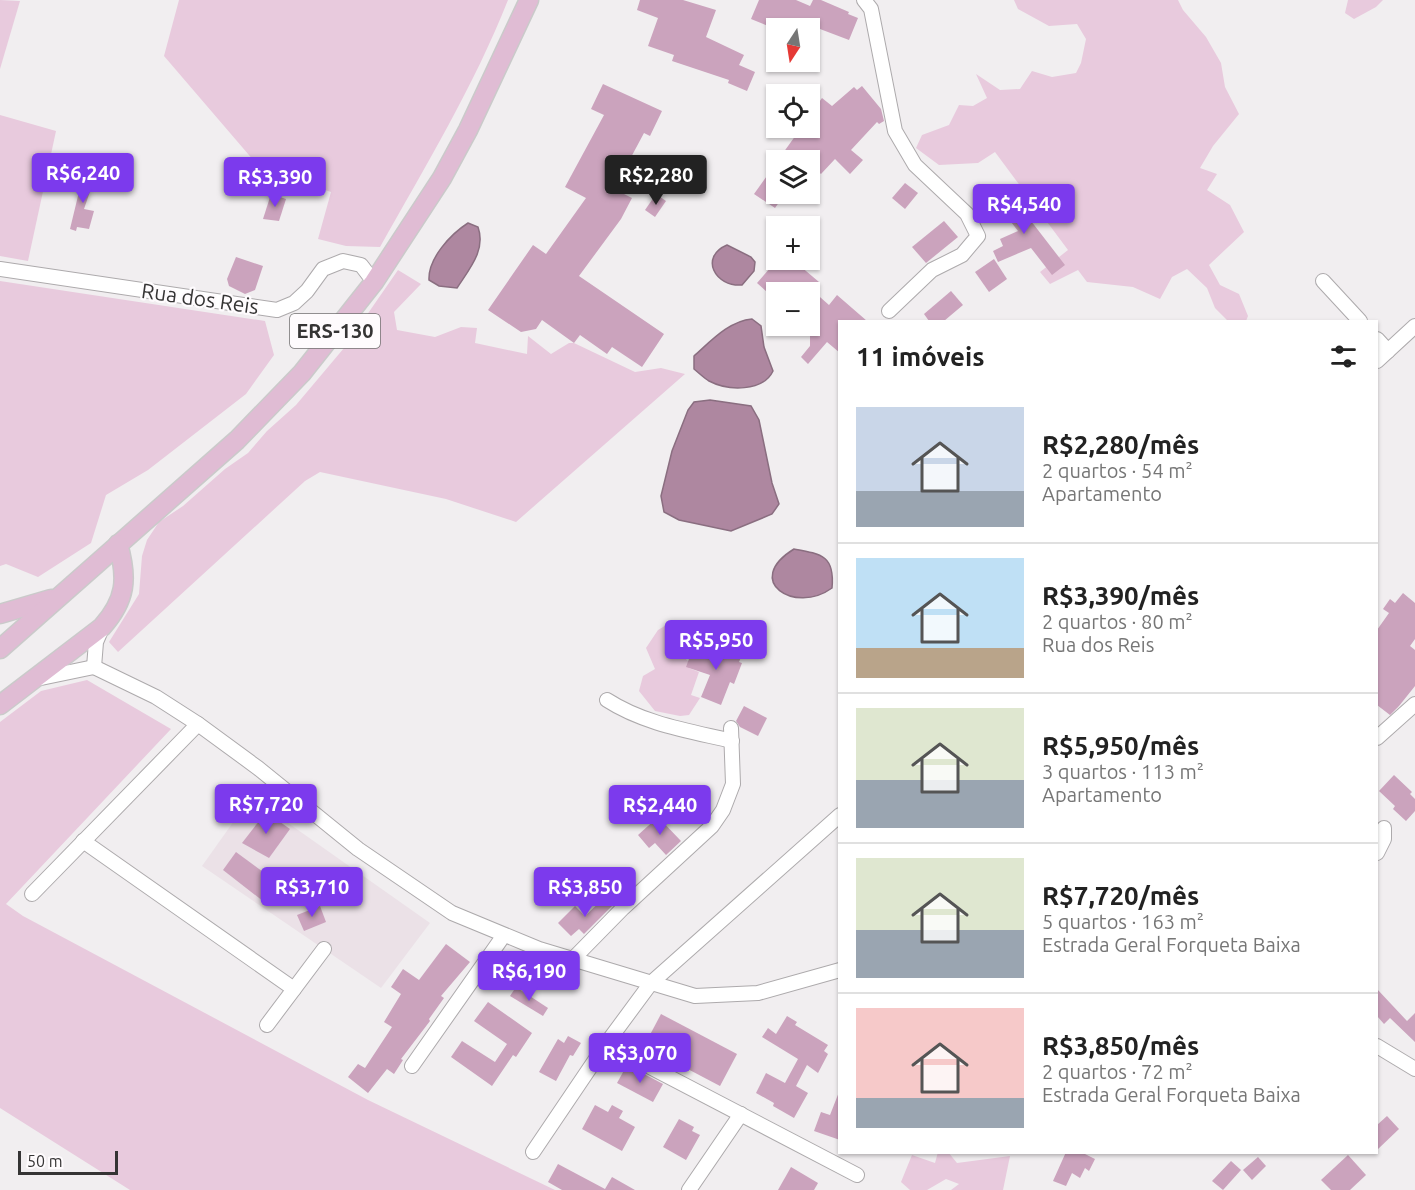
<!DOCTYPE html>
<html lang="pt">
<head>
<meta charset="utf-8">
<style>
  body { margin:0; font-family:Ubuntu,sans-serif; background:#f6f6f6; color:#222; height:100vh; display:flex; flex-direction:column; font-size:22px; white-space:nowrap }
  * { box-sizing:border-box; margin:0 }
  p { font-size:20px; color:#767676 }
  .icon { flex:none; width:33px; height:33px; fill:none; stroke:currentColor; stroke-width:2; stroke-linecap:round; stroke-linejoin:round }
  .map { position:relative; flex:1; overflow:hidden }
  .panel { position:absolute; left:838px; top:320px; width:540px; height:834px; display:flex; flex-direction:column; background:#fff; border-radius:0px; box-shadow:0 2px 4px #0004 }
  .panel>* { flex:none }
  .needle { width:39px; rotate:192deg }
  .buttons { position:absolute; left:766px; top:18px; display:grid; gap:12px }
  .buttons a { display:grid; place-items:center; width:54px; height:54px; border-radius:0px; background:#fff; box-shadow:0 2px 4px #0004; font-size:30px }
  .scale { position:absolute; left:18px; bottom:15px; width:100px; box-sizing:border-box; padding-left:6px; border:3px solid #353434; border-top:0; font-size:16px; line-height:21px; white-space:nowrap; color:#353434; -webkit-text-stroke:4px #fefbfd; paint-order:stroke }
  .price { position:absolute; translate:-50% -51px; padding:0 14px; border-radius:6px; background:#7c3aed; color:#fff; font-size:20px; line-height:39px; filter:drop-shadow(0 2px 3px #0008) }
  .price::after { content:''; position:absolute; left:50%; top:36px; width:18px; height:14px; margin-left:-9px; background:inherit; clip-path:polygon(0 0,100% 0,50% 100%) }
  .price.active { background:#222; color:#fff }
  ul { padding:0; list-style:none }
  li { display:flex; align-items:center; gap:18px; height:150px; padding:0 18px }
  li+li { border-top:2px solid #e0e0e0 }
  li span { display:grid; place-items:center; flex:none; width:168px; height:120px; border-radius:0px; color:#555 }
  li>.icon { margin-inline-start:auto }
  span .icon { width:72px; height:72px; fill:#fffc; stroke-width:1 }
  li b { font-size:26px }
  h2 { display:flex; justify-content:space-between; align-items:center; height:72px; padding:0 18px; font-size:26px }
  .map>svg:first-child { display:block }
  .built { fill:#ebe1e7 }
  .green { fill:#e8cadd }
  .water { fill:#ae87a0; stroke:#8a6e80; stroke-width:1.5 }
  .building { fill:#cba3bd }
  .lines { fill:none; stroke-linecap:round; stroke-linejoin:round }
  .minor-casing { stroke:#adaaac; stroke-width:16 }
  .major-casing { stroke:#cacaca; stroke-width:21 }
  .minor { stroke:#fff; stroke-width:14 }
  .major { stroke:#e0bcd4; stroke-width:18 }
  .labels { text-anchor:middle; stroke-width:4.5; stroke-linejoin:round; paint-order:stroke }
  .shield { fill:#fefbfd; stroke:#717070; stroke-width:1.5 }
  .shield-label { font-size:20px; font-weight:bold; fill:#353434 }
  .street-label { font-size:21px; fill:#353434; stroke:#fefbfd }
</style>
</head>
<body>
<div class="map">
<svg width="1415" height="1190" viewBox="0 0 1415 1190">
  <rect width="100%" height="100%" fill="#f1eef0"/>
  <path class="built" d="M251,797L430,923L381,988L202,866Z"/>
  <g class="green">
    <path d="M0,0L20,1L0,69Z"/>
    <path d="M179,0H508C474,86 425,167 380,247L346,246L318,239L331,192L261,169L164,56Z"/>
    <path d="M1014,0H1178L1183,10L1206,37L1221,63L1225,87L1239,114L1213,146L1200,168L1217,174L1207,190L1230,205L1244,232L1209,265L1220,285L1239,294L1248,316L1246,321H1228L1215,308L1207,288L1187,269L1172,277L1160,299L1133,287L1087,282L1078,270L1050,284L1040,272L1068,250L995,152L978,163L939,165L916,148L922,135L949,125L959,105L973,106L987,98L976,74L1000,90L1020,89L1032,71L1052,77L1076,73L1081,63L1086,39L1077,24L1049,26L1018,9Z"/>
    <path d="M1348,0H1383L1376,7L1354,19L1345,13Z"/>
    <path d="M0,115L56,131L28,261L0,256Z"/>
    <path d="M398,270L421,284L394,312L397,330L435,337L461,327L477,328L475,343L527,354L528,336L551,354L569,343H574L635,372L661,368L685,374L516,522L446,499L320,472L305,481L118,652L109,642L139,594L142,556L147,540L159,522L183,506L225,469L248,453L267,431L296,405L344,348Z"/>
    <path d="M0,281L265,321L274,355L246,394L148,470L106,495L91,543L38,577L6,564L0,566Z"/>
    <path d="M673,621L683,629L677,651L689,662V668L699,672L691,695L700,698L689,715L680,716L655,711L639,691L643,676L655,669L646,648L658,630Z"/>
    <path d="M87,680L171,729L6,904L23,916L368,1100L555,1190H130L0,1108V722L41,691Z"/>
    <path d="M938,1152H948L957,1163L1010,1156L1003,1190H951L959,1184L946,1179L927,1190H910L901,1182L912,1155L935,1163Z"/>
  </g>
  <g class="water">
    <path d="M468,223L478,227C486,250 470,268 457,288L439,286L429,280C428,258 451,234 468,223Z"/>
    <path d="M727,245L751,257L755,262L754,271L742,285C715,287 699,257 727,245Z"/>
    <path d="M752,319L761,326L764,347L773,371C763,392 728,391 709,381C704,378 699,373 694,369V356C711,341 729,321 752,319Z"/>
    <path d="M710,400L751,406L759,420L772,483L779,504L772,514L731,531L679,520L664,512L661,496L672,451L688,410L694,402Z"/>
    <path d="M794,549C822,554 835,556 832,588C795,615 742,581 794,549Z"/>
  </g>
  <g class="building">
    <path d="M640,0H683L716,10L706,37L744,55L739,65L755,72L747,91L728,83L729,80L672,61L674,55L648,46L658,18L637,10Z"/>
    <path d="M759,0H796L810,6L813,0H821L849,12L848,14L858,18L849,40L820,29L819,32L793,22L790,28H773L751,19Z"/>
    <path d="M603,84L662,111L650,136L644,133L614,189L632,198L621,219L579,276L664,334L642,367L612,347L607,354L580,335L574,343L542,320L536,329L521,332L488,310L533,245L546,254L586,198L565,187L604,115L591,109Z"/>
    <path d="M862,86L881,109L884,121L879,124L877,122L851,150L863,160L850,174L835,159L821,174L810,164V160H778L801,128H810V115L822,98L832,106L854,87L857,90Z"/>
    <path d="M777,162V194H785L775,208L754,194Z"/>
    <path d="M84,171L96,174L84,209L94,211L89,229L77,227L76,231L70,229Z"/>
    <path d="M905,183L918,193L905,209L892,198Z"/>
    <path d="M1004,186L1065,265L1052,275L1031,248L998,262L993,251L1003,246L1000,239L1018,231L991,196Z"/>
    <path d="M271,194L286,199L279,221L263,219Z"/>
    <path d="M656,194L666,201L655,217L645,210Z"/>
    <path d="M944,221L958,237L926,263L912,247Z"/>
    <path d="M236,257L263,266L255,290L245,294L229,286L227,279Z"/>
    <path d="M994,259L1007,279L989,292L975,272Z"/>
    <path d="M777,260H793L819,282L812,290L829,305L837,295L867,321H840V353L827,342L808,364L801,357L810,346V292H777V301L757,283Z"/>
    <path d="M951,291L963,305L944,321H929L924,314Z"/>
    <path d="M1403,593L1415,603V639L1410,646L1415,650V686L1399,706L1390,715L1377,705V630L1389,613L1383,609L1390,599L1395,603Z"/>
    <path d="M709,646L741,657L739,662L742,663L734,684L730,682L721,705L701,697L710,675L686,667L693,648L706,653Z"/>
    <path d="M744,706L767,718L758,736L740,727L736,721Z"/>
    <path d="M1394,775L1412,792L1410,794L1415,799V811L1406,821L1393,809L1395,806L1379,791Z"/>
    <path d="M266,812L290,829L269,858L242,843Z"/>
    <path d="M658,817L681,841L666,855L655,843L649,848L638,835Z"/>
    <path d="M236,852L282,886L268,905L223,870Z"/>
    <path d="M606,896L614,904L584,934L579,929L571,936L558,923L575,906L585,916Z"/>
    <path d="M320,906L326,922L304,931L297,915Z"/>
    <path d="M446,944L470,962L441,996L444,998L429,1019L430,1021L401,1059L403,1060L394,1074L387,1069L368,1093L348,1077L358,1064L365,1068L392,1027L384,1022L401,994L391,987L403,969L419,980Z"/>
    <path d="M516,987L548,1008L543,1016L510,996Z"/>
    <path d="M1377,989L1407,1021L1415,1013V1042L1390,1018L1384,1024L1377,1016Z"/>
    <path d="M488,1002L532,1033L516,1057L513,1055L492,1086L451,1057L462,1041L495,1062L507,1044L474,1021Z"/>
    <path d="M661,1014L737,1054L720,1086L644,1046Z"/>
    <path d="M787,1016L797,1022L795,1025L828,1045L824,1051L828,1054L818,1073L807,1065L796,1086L808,1093L794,1118L773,1106L774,1103L756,1093L766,1073L785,1083L798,1059L762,1037L768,1028L776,1034Z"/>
    <path d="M568,1036L581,1043L573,1056L570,1055L556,1081L539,1072L558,1039L564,1043Z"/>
    <path d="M627,1065L663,1084L653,1102L617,1083Z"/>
    <path d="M839,1092H840V1140L814,1131L821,1112L830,1115Z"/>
    <path d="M595,1105L608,1112L612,1105L623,1111L619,1118L635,1127L622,1151L582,1129Z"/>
    <path d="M1387,1116L1399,1129L1377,1150V1125Z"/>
    <path d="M679,1119L694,1127L692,1131L700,1135L686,1160L663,1147Z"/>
    <path d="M1066,1152H1081L1095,1159L1089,1171L1085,1168L1080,1178L1072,1173L1066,1186L1053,1181Z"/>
    <path d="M1348,1155L1366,1175L1350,1190H1331L1321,1180Z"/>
    <path d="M1258,1157L1266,1166L1252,1180L1243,1170Z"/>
    <path d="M1231,1161L1241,1170L1223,1190L1212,1181Z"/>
    <path d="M558,1164L605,1189L612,1177L635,1190H562L548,1182Z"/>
    <path d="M791,1167L818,1183L814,1190H778Z"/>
  </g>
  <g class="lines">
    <defs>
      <g id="minor">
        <path d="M864,0L871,9L895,131L915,165L967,214L978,236L962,255L932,270L889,311"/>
        <path d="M0,269L277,310L294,303L307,291L323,269L343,261L361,265L374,282"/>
        <path d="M1323,281L1360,321"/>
        <path d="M1377,339L1388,351"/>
        <path d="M1377,361L1415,326"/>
        <path d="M94,667L156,697L198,724L258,768L358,849L452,913L539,949L695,996L758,993L840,970"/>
        <path d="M94,667L96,642L102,628"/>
        <path d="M41,678L94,667"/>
        <path d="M607,700C644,724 690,731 732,741"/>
        <path d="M1377,738L1415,704"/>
        <path d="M83,841L294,989"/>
        <path d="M1377,853L1384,839V828"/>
        <path d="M32,894L198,724"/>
        <path d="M573,959L623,908L712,826L723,810L733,784L731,728"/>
        <path d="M267,1025L324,949"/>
        <path d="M606,1044L857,1175"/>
        <path d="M1377,1046L1415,1069"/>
        <path d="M412,1066L504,935"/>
        <path d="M533,1152L606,1044L651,983L840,815"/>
        <path d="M689,1190L741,1114"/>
      </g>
      <g id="major">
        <path d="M0,614L51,599"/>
        <path d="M0,649L237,440L302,373L374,282L442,178L468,130L529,0"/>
        <path d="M0,705L102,627C126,600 128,579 118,544"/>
      </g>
    </defs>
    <use href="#minor" class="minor-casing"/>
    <use href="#major" class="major-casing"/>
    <use href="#minor" class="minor"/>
    <use href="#major" class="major"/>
  </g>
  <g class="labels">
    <rect class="shield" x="290" y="314" width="90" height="34" rx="4.5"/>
    <g class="shield-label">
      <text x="335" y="338">ERS-130</text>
    </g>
    <g class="street-label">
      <text transform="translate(200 299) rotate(8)" y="7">Rua dos Reis</text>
    </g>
  </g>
</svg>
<div class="buttons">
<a><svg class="needle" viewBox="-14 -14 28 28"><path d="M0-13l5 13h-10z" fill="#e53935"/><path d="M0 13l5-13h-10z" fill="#767676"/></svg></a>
<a><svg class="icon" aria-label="locate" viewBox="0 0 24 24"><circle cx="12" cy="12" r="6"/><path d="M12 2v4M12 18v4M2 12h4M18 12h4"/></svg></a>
<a><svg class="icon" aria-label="layers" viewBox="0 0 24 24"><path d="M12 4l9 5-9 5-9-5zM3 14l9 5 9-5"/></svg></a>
<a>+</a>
<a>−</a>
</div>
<div class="scale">50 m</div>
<b class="price" style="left:83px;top:204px">R$6,240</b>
<b class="price active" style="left:656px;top:206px">R$2,280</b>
<b class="price" style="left:275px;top:208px">R$3,390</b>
<b class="price" style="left:1024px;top:235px">R$4,540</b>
<b class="price" style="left:716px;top:671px">R$5,950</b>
<b class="price" style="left:266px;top:835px">R$7,720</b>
<b class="price" style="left:660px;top:836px">R$2,440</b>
<b class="price" style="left:312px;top:918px">R$3,710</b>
<b class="price" style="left:585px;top:918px">R$3,850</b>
<b class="price" style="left:529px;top:1002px">R$6,190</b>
<b class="price" style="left:640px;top:1084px">R$3,070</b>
<section class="panel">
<h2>11 imóveis<svg class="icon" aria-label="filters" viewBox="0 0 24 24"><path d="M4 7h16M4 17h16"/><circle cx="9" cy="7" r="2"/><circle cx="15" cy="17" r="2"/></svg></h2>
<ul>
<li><span style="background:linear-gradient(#c9d6e8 70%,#9aa5b1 0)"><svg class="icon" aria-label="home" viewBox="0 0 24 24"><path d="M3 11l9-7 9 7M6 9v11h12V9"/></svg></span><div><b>R$2,280/mês</b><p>2 quartos · 54 m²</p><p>Apartamento</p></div></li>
<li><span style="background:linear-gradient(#bfe0f5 75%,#b9a48a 0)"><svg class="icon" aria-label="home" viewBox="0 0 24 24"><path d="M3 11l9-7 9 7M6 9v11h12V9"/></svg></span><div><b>R$3,390/mês</b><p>2 quartos · 80 m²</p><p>Rua dos Reis</p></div></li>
<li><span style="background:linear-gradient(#dfe7d0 60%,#9aa5b1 0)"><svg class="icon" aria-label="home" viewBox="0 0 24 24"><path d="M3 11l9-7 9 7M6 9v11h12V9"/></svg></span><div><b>R$5,950/mês</b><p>3 quartos · 113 m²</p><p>Apartamento</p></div></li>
<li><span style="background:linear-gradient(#dfe7d0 60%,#9aa5b1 0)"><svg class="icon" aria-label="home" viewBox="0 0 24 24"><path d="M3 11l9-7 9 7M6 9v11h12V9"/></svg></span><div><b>R$7,720/mês</b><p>5 quartos · 163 m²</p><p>Estrada Geral Forqueta Baixa</p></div></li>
<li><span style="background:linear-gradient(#f6c9c9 75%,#9aa5b1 0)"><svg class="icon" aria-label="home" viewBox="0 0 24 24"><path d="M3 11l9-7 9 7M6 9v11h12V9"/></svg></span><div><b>R$3,850/mês</b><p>2 quartos · 72 m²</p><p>Estrada Geral Forqueta Baixa</p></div></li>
</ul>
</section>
</div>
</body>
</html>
